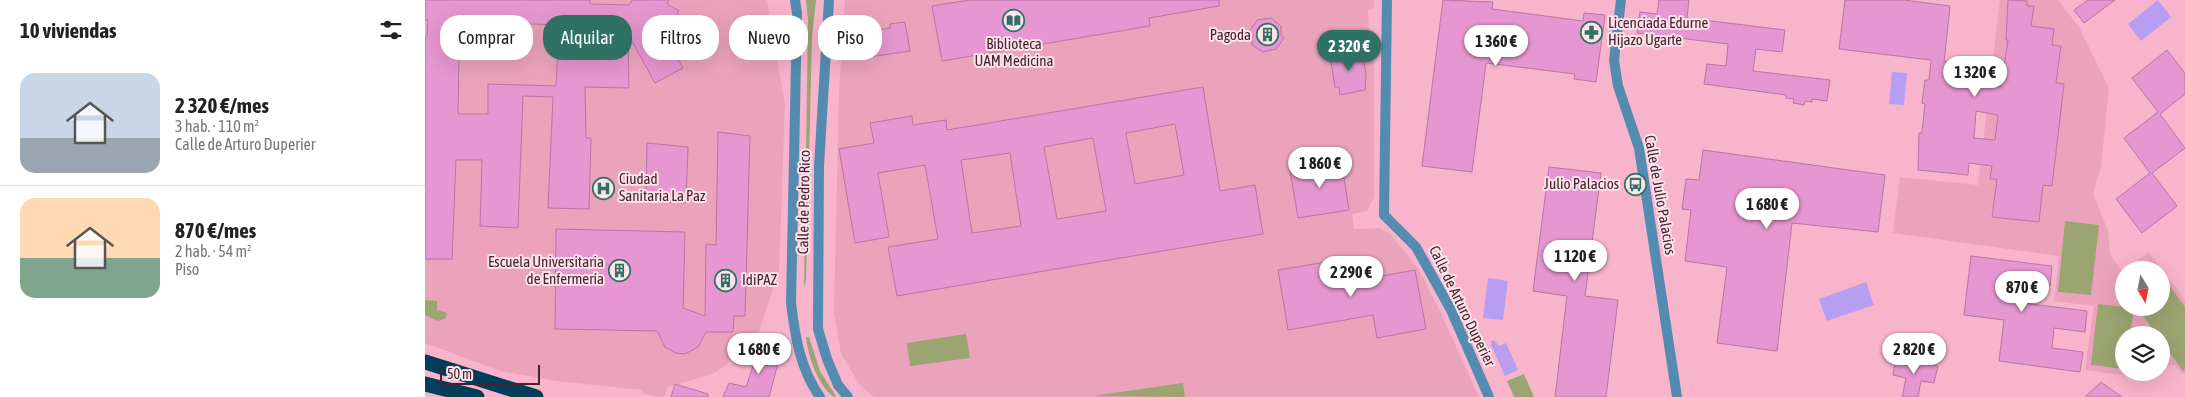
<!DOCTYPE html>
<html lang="es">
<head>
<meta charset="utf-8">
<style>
  body { margin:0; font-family:"Asap Condensed",sans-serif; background:#f6f6f6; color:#222; height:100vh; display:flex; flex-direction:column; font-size:19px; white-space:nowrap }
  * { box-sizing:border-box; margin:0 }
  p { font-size:16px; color:#767676 }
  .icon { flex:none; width:28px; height:28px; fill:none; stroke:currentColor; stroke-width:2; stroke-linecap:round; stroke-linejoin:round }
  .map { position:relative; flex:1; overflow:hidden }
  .drawer { display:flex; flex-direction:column; background:#fff; width:425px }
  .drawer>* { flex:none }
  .guide { position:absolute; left:15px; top:15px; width:475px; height:45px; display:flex; gap:10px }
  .needle { width:32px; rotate:170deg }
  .buttons { position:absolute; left:1690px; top:261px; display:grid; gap:10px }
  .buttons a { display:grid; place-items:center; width:55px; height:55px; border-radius:50%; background:#fff; box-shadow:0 5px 20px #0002; font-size:25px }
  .scale { position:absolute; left:15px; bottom:12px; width:100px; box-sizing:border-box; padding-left:5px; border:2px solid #43232f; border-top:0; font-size:14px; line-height:18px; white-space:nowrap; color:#43232f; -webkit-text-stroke:4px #fee3eb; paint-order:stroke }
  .price { position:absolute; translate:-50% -42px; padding:0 11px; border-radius:18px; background:#fff; color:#222; font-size:16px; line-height:32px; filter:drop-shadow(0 1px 2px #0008) }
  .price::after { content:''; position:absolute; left:50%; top:30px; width:15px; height:11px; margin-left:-8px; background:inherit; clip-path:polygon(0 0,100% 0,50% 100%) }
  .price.selected { background:#2f7264; color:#fff }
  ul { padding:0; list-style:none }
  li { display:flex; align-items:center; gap:15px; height:125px; padding:0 20px }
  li+li { border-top:1px solid #e0e0e0 }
  li span { display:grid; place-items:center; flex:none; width:140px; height:100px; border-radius:15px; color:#555 }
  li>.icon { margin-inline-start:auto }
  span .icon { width:60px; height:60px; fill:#fffc; stroke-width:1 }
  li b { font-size:21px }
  h2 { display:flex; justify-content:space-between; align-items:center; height:60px; padding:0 20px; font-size:21px }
  .tag { padding:0 18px; border-radius:20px; background:#fff; box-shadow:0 5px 20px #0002; font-size:18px; line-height:45px }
  .tag.selected { background:#2f7264; color:#fff }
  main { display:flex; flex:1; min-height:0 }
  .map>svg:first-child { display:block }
  .built { fill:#eaa3bb }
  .green { fill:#9ba571 }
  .water { fill:#b89ef2 }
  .building { fill:#e696d0; stroke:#b775a5; fill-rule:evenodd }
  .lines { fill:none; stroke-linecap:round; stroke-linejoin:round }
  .street { stroke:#538cb0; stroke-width:10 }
  .highway { stroke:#043d59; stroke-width:15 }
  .labels { text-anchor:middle; stroke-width:4; stroke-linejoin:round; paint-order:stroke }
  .poi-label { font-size:15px; fill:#43232f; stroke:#fee3eb; text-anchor:start }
  .street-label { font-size:15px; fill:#43232f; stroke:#fee3eb }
</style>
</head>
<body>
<main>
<section class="drawer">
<h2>10 viviendas<svg class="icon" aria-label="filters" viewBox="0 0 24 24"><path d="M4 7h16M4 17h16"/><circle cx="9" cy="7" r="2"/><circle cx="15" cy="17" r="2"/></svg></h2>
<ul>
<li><span style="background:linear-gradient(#c9d6e8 65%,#9aa5b1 0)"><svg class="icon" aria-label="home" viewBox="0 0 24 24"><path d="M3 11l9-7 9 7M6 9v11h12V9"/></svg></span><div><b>2 320 €/mes</b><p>3 hab. · 110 m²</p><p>Calle de Arturo Duperier</p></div></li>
<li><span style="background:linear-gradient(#ffd9b3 60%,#7fa58c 0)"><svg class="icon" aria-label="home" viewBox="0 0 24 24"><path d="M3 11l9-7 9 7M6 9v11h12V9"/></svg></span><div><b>870 €/mes</b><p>2 hab. · 54 m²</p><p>Piso</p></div></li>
</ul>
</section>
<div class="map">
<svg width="1760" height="397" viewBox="0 0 1760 397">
  <rect width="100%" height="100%" fill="#f8b4cb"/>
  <g class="built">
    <path d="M0,0H342L360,105L354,270L330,344L322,342L300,366L287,374L243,387L239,397H233L217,393V390L131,381L76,371L0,343Z"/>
    <path d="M420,0H949V8L943,10L944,31L949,30V197L942,211L927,214L929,229L955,228L965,234L993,268L1016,313L1054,397H449L435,385L416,354L409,313L414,93Z"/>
    <path d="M1575,0H1633L1654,27L1684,88L1676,167L1668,193L1683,231L1685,254L1697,272L1699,271V308H1736V270H1700L1724,252L1760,300V372L1757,374L1749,364L1736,368V335H1699V372L1717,373L1704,376L1660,370L1669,306L1629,301L1634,256L1468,233L1475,177L1553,185Z"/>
  </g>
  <g class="green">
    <path d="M381,0H391L387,37L381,281L379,287L383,21Z"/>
    <path d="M1640,221L1674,225L1666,295L1633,292Z"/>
    <path d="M1744,285L1760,307V369L1758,371L1736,341V335H1732L1712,308H1736V291Z"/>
    <path d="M0,300L12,301V310L22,313L21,318L13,321L0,315Z"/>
    <path d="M1673,304L1709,308L1705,335H1699V369L1666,365Z"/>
    <path d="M541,334L545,358L485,366L482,343Z"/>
    <path d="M381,337H384L395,371L411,396L409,397C393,386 383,356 381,337Z"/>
    <path d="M1099,374L1109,397H1089L1082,381Z"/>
    <path d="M758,383L760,397L668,396Z"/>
  </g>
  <g class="water">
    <path d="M1733,0L1746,17L1716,41L1703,24Z"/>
    <path d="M1467,72L1482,73L1479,105L1464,104Z"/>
    <path d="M1063,278L1083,281L1078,320L1058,318Z"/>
    <path d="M1441,282L1449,305L1402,321L1394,299Z"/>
    <path d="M1069,340L1074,346L1081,343L1093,370L1080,376L1066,345V341Z"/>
  </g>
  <g class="building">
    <path d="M0,0H165V4L204,5L207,0H244L242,4L253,10L252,32L257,44L247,49L258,68L230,83L203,34L204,88L160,87L161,138H166L164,209L123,208L128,97L98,96L93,228L55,226L57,160H31L27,259H0V38L2,36L3,20H0ZM26,21L134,25L131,86L63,84V114H33L34,54H24Z"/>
    <path d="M545,0H794V6L724,18L725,26L517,61L507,6Z"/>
    <path d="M1018,0L1068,2L1067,9L1158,21L1159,13L1180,15L1171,82L1149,79L1150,74L1061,63L1047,172L997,166Z"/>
    <path d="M1234,0H1264L1262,18L1360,30L1357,52L1331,49L1328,71L1405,80L1402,101L1387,99V102L1380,101L1379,105L1368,103L1369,99L1361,98V95L1279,84L1282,64L1301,66L1303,44L1212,33L1215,12L1232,14Z"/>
    <path d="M1420,0H1479L1525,6L1519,62L1522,61L1521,69L1556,72L1555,85L1576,87L1583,40H1581L1583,0L1602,1V6H1609L1606,26L1629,29L1627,45L1636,46L1631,83L1639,84L1627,186L1618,185L1614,222L1567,217L1572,179H1565L1567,166L1544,163L1543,175L1493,170L1494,133H1497L1500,104L1497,103L1500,80H1504L1506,60L1414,49ZM1551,111L1573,115L1570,140L1549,138Z"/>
    <path d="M1663,0H1690L1659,23L1649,10Z"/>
    <path d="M846,18L856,26V35L859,38L851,49L838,52L827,45V37L824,32L832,20Z"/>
    <path d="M480,22L485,51L438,58L434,33L465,28V24Z"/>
    <path d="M933,48L935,57L938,56L941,74L940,90L915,95L914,87H910L906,62L909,61L908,53Z"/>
    <path d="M1742,50L1760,73V94L1735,114L1760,148L1727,173L1752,206L1717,233L1691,199L1725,173L1699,138L1733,112L1707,78Z"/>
    <path d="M778,87L795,191L830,185L838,234L472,296L463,247L513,239L500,165L453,173L464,237L430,243L414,149L449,143L445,123L487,116L488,125L521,120L522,130ZM750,124L759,175L710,184L701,133ZM668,138L681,211L632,219L619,147ZM585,153L596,226L547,233L536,160Z"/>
    <path d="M293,132L325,136L320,316H309L308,332H281L273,347L260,354L251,353L240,347L232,331L130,329L131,229L260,232L258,308L280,316L281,244L291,245Z"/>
    <path d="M222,143L263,147L261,203L221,201Z"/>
    <path d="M1278,150L1460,175L1453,232L1367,223L1352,351L1292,343L1302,267L1260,261L1266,210L1257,209L1261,179L1274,180Z"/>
    <path d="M916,159L924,210L873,218L865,170L875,168V166Z"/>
    <path d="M1124,167L1176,173L1160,296L1193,300L1181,397H1130L1142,296L1108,291Z"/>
    <path d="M1546,256L1627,266L1625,286L1593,282L1590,302L1662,311L1660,332L1629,328L1627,348L1658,352L1655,372L1574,361L1579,320L1539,315Z"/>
    <path d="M925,258L929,281L990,270L1001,329L952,338L948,315L863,330L853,270Z"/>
    <path d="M336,342L357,348L344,397H298L304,383L321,387Z"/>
    <path d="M1471,358L1513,366L1509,383L1496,381L1493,397H1477L1481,378L1468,375Z"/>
    <path d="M1676,382L1697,397H1660Z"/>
    <path d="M250,384L283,394V397H246Z"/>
  </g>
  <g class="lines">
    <g class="street">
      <path d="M370,0L372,13L366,303C370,336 375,369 395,397"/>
      <path d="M404,0L394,166L393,329L402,359L413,385L423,397"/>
      <path d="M962,0L959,215L991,247L1026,310L1064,397"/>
      <path d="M1196,0L1189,60L1193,86L1214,148L1252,397"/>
    </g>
    <g class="highway">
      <path d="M0,362L111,397"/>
      <path d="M0,384L52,397"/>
    </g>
  </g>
  <defs>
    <symbol id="library-ring" viewBox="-11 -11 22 22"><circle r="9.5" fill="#fee3eb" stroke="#2f7264" stroke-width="1.5"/><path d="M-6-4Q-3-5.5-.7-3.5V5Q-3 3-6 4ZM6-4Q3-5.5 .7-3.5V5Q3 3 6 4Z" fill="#2f7264"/></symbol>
    <symbol id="pharmacy-ring" viewBox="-11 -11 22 22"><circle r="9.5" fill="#fee3eb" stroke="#2f7264" stroke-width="1.5"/><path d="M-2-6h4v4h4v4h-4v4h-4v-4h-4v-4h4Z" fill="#2f7264"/></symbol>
    <symbol id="building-ring" viewBox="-11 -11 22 22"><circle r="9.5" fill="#fee3eb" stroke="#2f7264" stroke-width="1.5"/><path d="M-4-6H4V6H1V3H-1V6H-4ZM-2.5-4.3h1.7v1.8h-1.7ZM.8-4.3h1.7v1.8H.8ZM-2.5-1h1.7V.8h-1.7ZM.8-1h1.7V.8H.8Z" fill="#2f7264"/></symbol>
    <symbol id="bus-ring" viewBox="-11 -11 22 22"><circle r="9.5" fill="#fee3eb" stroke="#2f7264" stroke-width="1.5"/><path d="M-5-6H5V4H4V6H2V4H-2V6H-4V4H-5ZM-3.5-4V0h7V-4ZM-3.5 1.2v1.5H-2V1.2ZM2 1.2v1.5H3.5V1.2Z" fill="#2f7264"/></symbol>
    <symbol id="hospital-ring" viewBox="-11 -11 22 22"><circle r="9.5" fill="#fee3eb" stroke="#2f7264" stroke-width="1.5"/><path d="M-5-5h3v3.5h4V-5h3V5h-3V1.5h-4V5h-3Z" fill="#2f7264"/></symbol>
  </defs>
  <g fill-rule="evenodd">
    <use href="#library-ring" x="576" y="8" width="25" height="25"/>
    <use href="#pharmacy-ring" x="1154" y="20" width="25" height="25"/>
    <use href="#building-ring" x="830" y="22" width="25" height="25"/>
    <use href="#bus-ring" x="1198" y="172" width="25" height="25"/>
    <use href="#hospital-ring" x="166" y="176" width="25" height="25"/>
    <use href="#building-ring" x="182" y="258" width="25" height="25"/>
    <use href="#building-ring" x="288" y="268" width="25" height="25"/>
  </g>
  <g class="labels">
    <g class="poi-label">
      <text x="1183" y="28">Licenciada Edurne<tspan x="1183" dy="17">Hijazo Ugarte</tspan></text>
      <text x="826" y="40" text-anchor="end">Pagoda</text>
      <text x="589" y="49" text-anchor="middle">Biblioteca<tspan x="589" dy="17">UAM Medicina</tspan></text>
      <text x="194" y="184">Ciudad<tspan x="194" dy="17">Sanitaria La Paz</tspan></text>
      <text x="1194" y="189" text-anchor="end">Julio Palacios</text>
      <text x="179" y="267" text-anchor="end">Escuela Universitaria<tspan x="179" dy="17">de Enfermería</tspan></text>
      <text x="317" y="285">IdiPAZ</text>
    </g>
    <g class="street-label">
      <text transform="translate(1235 195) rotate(80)" y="5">Calle de Julio Palacios</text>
      <text transform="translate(379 202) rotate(-89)" y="5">Calle de Pedro Rico</text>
      <text transform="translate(1037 306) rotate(64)" y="5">Calle de Arturo Duperier</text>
    </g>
  </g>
</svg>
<div class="buttons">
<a><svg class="needle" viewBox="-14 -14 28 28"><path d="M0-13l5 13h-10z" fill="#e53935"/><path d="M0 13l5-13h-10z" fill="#767676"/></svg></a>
<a><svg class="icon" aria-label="layers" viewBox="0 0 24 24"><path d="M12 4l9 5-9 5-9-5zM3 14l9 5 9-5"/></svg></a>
</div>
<div class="scale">50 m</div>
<b class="price" style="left:1071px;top:67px">1 360 €</b>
<b class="price selected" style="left:924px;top:72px">2 320 €</b>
<b class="price" style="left:1550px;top:98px">1 320 €</b>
<b class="price" style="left:895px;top:189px">1 860 €</b>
<b class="price" style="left:1342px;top:230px">1 680 €</b>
<b class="price" style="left:1150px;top:282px">1 120 €</b>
<b class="price" style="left:926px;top:298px">2 290 €</b>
<b class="price" style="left:1597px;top:313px">870 €</b>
<b class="price" style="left:334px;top:375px">1 680 €</b>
<b class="price" style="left:1489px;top:375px">2 820 €</b>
<div class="guide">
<a class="tag">Comprar</a>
<a class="tag selected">Alquilar</a>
<a class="tag">Filtros</a>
<a class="tag">Nuevo</a>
<a class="tag">Piso</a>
</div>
</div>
</main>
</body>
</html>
